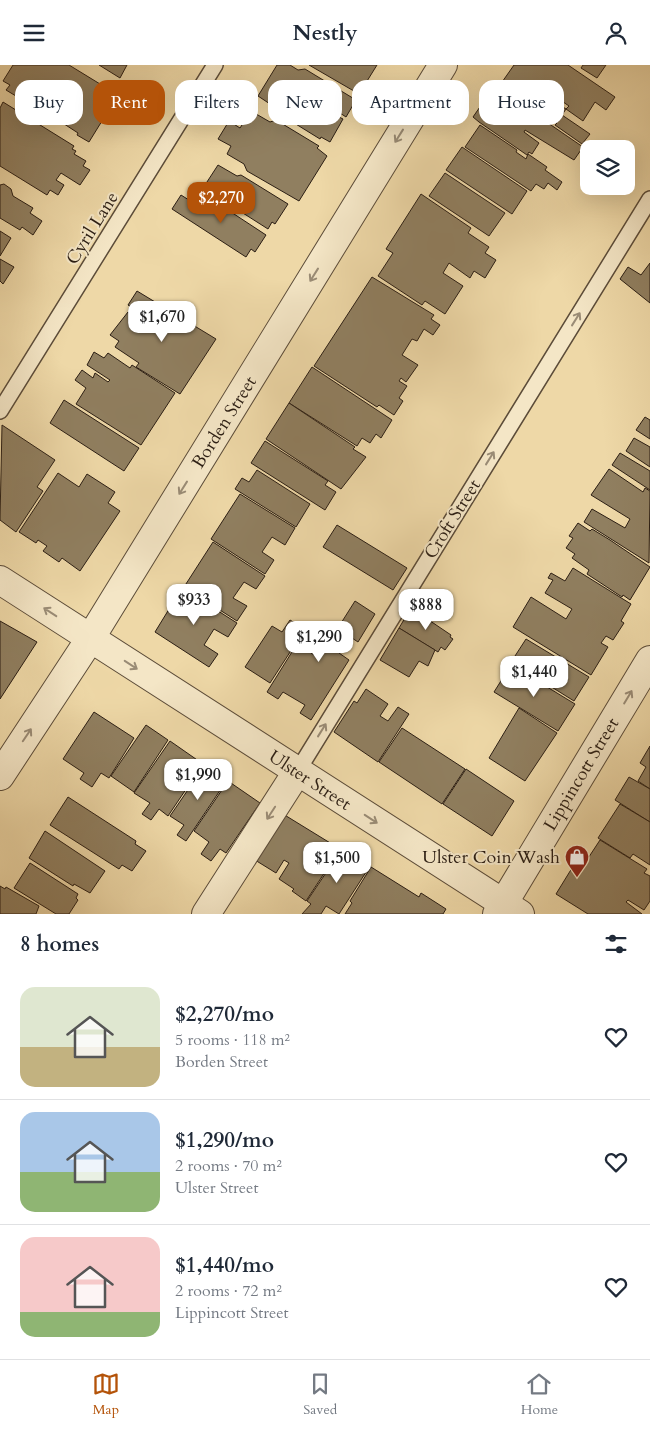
<!DOCTYPE html>
<html lang="en">
<head>
<meta charset="utf-8">
<style>
  body { margin:0; font-family:Cardo,serif; background:#f2f2f3; color:#1f2937; height:100vh; display:flex; flex-direction:column; font-size:19px; white-space:nowrap }
  * { box-sizing:border-box; margin:0 }
  p { font-size:16px; color:#747a83 }
  .icon { flex:none; width:28px; height:28px; fill:none; stroke:currentColor; stroke-width:2; stroke-linecap:round; stroke-linejoin:round }
  .map { position:relative; height:849px; overflow:hidden }
  .sheet { display:flex; flex-direction:column; background:#fff; flex:1 }
  .sheet>* { flex:none }
  .top-card { position:absolute; left:15px; top:15px; width:620px; height:45px; display:flex; gap:10px }
  .controls { position:absolute; left:580px; top:75px; display:grid; gap:10px }
  .controls a { display:grid; place-items:center; width:55px; height:55px; border-radius:10px; background:#fff; box-shadow:0 5px 20px #0002; font-size:25px }
  .price { position:absolute; translate:-50% -42px; padding:0 11px; border-radius:10px; background:#fff; color:#222; font-size:16px; line-height:32px; filter:drop-shadow(0 1px 2px #0008) }
  .price::after { content:''; position:absolute; left:50%; top:30px; width:15px; height:11px; margin-left:-8px; background:inherit; clip-path:polygon(0 0,100% 0,50% 100%) }
  .price.active { background:#b45309; color:#fff }
  ul { padding:0; list-style:none }
  li { display:flex; align-items:center; gap:15px; height:125px; padding:0 20px }
  li+li { border-top:1px solid #e0e1e3 }
  li span { display:grid; place-items:center; flex:none; width:140px; height:100px; border-radius:15px; color:#555 }
  li>.icon { margin-inline-start:auto }
  span .icon { width:60px; height:60px; fill:#fffc; stroke-width:1 }
  li b { font-size:21px }
  h2 { display:flex; justify-content:space-between; align-items:center; height:60px; padding:0 20px; font-size:21px }
  .pill { padding:0 18px; border-radius:15px; background:#fff; box-shadow:0 5px 20px #0002; font-size:18px; line-height:45px }
  .pill.active { background:#b45309; color:#fff }
  header { display:flex; justify-content:space-between; align-items:center; height:65px; padding:0 20px; background:#fff; font-size:22px; font-weight:800 }
  .dock { display:flex; justify-content:space-around; align-items:center; height:70px; border-top:1px solid #e0e1e3; background:#fff; font-size:14px; color:#747a83 }
  .dock a { display:grid; justify-items:center; gap:2px }
  .dock .active { color:#b45309 }
  .map>svg:first-child { display:block }
  .building { fill:#907f60; stroke:#2b1e14 }
  .lines { fill:none; stroke-linecap:round; stroke-linejoin:round }
  .lane-casing { stroke:#5c4c39; stroke-width:18 }
  .street-casing { stroke:#5c4c39; stroke-width:30 }
  .lane { stroke:#f4e6c6; stroke-width:15 }
  .street { stroke:#f4e6c6; stroke-width:28 }
  .oneway { stroke:#9a8c76 }
  .labels { text-anchor:middle; stroke-width:4; stroke-linejoin:round; paint-order:stroke }
  .street-label { font-size:18px; fill:#2b1e14; stroke:#f4e6c6 }
  .poi-label { font-size:18px; fill:#2b1e14; stroke:#f4e6c6; text-anchor:end }
</style>
</head>
<body>
<header><svg class="icon" aria-label="menu" viewBox="0 0 24 24"><path d="M4 6h16M4 12h16M4 18h16"/></svg>Nestly<svg class="icon" aria-label="person" viewBox="0 0 24 24"><circle cx="12" cy="8" r="4"/><path d="M4 21q1-7 8-7t8 7"/></svg></header>
<div class="map">
<svg width="650" height="849" viewBox="0 0 650 849">
  <rect width="100%" height="100%" fill="#eed8a7"/>
  <filter id="stains"><feTurbulence type="fractalNoise" baseFrequency=".004" numOctaves="4"/><feColorMatrix values="0 0 0 0 .2 0 0 0 0 .09 0 0 0 0 .02 0 0 0 .5 -.17"/></filter>
  <radialGradient id="worn" r=".72"><stop offset=".6" stop-color="#630" stop-opacity="0"/><stop offset="1" stop-color="#630" stop-opacity=".3"/></radialGradient>
  <g class="building">
    <path d="M13,0H69L118,30L89,77L77,70L78,68L58,55L53,57L44,48L6,25L10,20L3,16Z"/>
    <path d="M99,0H127L120,13Z"/>
    <path d="M277,0H290L298,5L305,4L356,35L346,52L337,46L335,50L343,54L330,77L321,72L320,74L278,48L276,43L258,31Z"/>
    <path d="M309,0H377L359,29Z"/>
    <path d="M514,0H568L615,32L606,45L595,37L583,56L566,44L569,41L550,28L548,32L566,44L562,50L590,69L582,79L555,60L557,58L500,20Z"/>
    <path d="M583,0H606L597,13L581,3Z"/>
    <path d="M500,25L583,82L574,95L525,65L524,67L539,78L532,89L529,87L527,90L479,57L473,52L484,36L490,40Z"/>
    <path d="M3,37L74,81L72,84L76,86L74,89L86,96L83,101L90,105L80,120L61,108L56,115L64,120L58,130L50,125L47,130L0,101V43Z"/>
    <path d="M251,46L270,57L276,55L319,81L317,83L327,91L299,136L247,106L244,99L227,89L231,81L218,74L229,56L240,63Z"/>
    <path d="M480,60L517,85L516,87L526,94L528,89L547,102L545,105L562,117L557,125L548,118L544,124L536,119L531,126L465,82Z"/>
    <path d="M462,82L527,126L512,149L446,105Z"/>
    <path d="M218,100L237,111L241,110L288,139L275,159L272,157L268,164L235,143L237,140L205,120Z"/>
    <path d="M445,108L505,148L489,171L429,131Z"/>
    <path d="M4,119L11,124L13,131L33,143L30,148L42,156L33,170L22,162L20,165L0,153V120Z"/>
    <path d="M421,129L471,163L468,168L489,182L485,188L496,195L485,213L474,206L470,213L449,198L443,208L463,221L445,249L425,236L422,240L378,211L393,188L386,184Z"/>
    <path d="M181,130L192,137L196,130L213,141L222,139L229,143L231,147L266,170L255,187L251,184L246,192L172,144Z"/>
    <path d="M0,166L11,173L0,191Z"/>
    <path d="M0,194L14,202L3,219L0,216Z"/>
    <path d="M650,198V238L620,214L628,202L641,210Z"/>
    <path d="M372,212L434,250L431,254L440,260L433,270L424,264L417,276L412,274L402,290L418,300L406,317L401,313L399,316L407,321L399,333L403,336L394,350L379,340L377,342L314,301Z"/>
    <path d="M137,226L216,274L180,329L136,302L139,298L115,282L119,276L110,270L128,247L158,267L161,262L128,240Z"/>
    <path d="M94,287L104,293L108,288L130,303L132,300L175,328L141,380L76,339L86,323L75,315L82,305L93,313L95,308L108,317L110,315L87,300Z"/>
    <path d="M312,302L392,355L381,373L376,369L370,378L362,373L357,381L289,338Z"/>
    <path d="M64,335L139,383L124,406L50,358Z"/>
    <path d="M289,338L355,382L353,384L366,392L341,424L266,374Z"/>
    <path d="M645,352L650,355V374L636,365Z"/>
    <path d="M2,360L55,395L37,422L43,426L16,467L0,455Z"/>
    <path d="M634,373L650,382V402L626,386Z"/>
    <path d="M265,376L328,416L325,420L336,427L325,445L251,398Z"/>
    <path d="M620,388L650,406V425L612,400Z"/>
    <path d="M609,404L643,427L645,423L650,426L649,498L584,457L592,444L625,463L630,454L591,430Z"/>
    <path d="M257,405L310,439L296,462L235,424L242,413L249,417Z"/>
    <path d="M58,408L79,422L87,409L115,427L108,438L120,446L80,506L62,493L59,497L43,486L47,481L38,475L36,478L19,467Z"/>
    <path d="M240,429L295,463L285,480L272,472L262,487L274,495L265,509L211,474Z"/>
    <path d="M578,458L590,466L592,464L610,475L650,502L630,535L623,530L622,532L587,509L589,505L572,493L575,489L566,483L573,473L569,471Z"/>
    <path d="M337,460L407,503L393,525L323,482Z"/>
    <path d="M213,477L265,511L256,524L244,517L233,533L247,541L237,556L184,522Z"/>
    <path d="M573,503L631,539L621,556L624,558L613,575L606,571L601,578L608,582L591,610L513,562L531,532L566,554L572,544L545,528L553,515L548,513L551,508L565,516Z"/>
    <path d="M182,523L237,558L228,572L214,564L204,580L218,589L209,602L155,567Z"/>
    <path d="M355,536L375,549L358,577L349,571L339,588L349,595L311,655L300,648L305,640L283,627L278,634L267,627L305,566L319,575L311,588L319,593Z"/>
    <path d="M411,543L451,570L450,572L453,574L445,585L441,582L438,587L399,563Z"/>
    <path d="M290,555L305,564L270,618L245,602L272,561L282,567Z"/>
    <path d="M0,556L37,577L0,634Z"/>
    <path d="M399,563L435,585L428,601L419,596L409,612L380,595Z"/>
    <path d="M526,574L589,612L574,636L534,611L537,605L515,591Z"/>
    <path d="M511,600L575,639L558,666L494,627Z"/>
    <path d="M366,624L388,639L380,651L388,656L398,642L409,649L378,697L334,667L354,636L357,638Z"/>
    <path d="M519,643L557,668L525,716L489,693Z"/>
    <path d="M94,647L134,673L109,713L101,708L92,722L80,714L84,708L63,694Z"/>
    <path d="M146,660L168,675L134,727L111,711Z"/>
    <path d="M402,663L465,704L442,739L379,697Z"/>
    <path d="M170,676L203,699L168,751L159,744L151,755L142,749L150,738L134,728Z"/>
    <path d="M650,681V724L638,716L646,702L640,698Z"/>
    <path d="M205,700L227,715L186,776L177,770L184,760L170,751Z"/>
    <path d="M466,704L514,736L492,771L443,739Z"/>
    <path d="M629,712L650,724V757L615,735Z"/>
    <path d="M228,716L260,738L226,788L220,784L211,796L201,789L209,777L194,766Z"/>
    <path d="M68,732L136,776L135,779L146,786L132,806L122,800L119,804L50,760Z"/>
    <path d="M620,739L650,757V800L633,789L630,793L598,773Z"/>
    <path d="M283,749L340,784L306,836L292,826L294,824L279,814L289,798L284,795L276,808L255,795Z"/>
    <path d="M45,766L105,806L90,828L74,819L73,821L29,793Z"/>
    <path d="M600,775L647,804L644,808L650,811V836L644,845L628,835L626,837L642,849H588L556,829L572,803L579,807Z"/>
    <path d="M342,784L370,801L339,849L326,841L321,849H302L311,839L307,836Z"/>
    <path d="M30,798L78,829L76,833L78,835L69,849H56L14,823Z"/>
    <path d="M371,802L419,832L421,828L446,844L443,849H345L352,838L350,836Z"/>
    <path d="M0,821L5,824L6,822L39,841L36,849H0Z"/>
  </g>
  <g class="lines">
    <defs>
      <g id="lane">
        <path d="M0,346L215,0"/>
        <path d="M297,707L650,134"/>
      </g>
      <g id="street">
        <path d="M0,515L520,849"/>
        <path d="M0,711L90,574L443,0"/>
        <path d="M206,849L297,707"/>
        <path d="M497,849L650,595"/>
      </g>
    </defs>
    <use href="#lane" class="lane-casing"/>
    <use href="#street" class="street-casing"/>
    <use href="#lane" class="lane"/>
    <use href="#street" class="street"/>
  </g>
  <defs><path id="oneway-shaft" d="M-6 0H5M1.5-3L5.5 0L1.5 3" fill="none" stroke-width="1.6" stroke-linecap="round" stroke-linejoin="round" transform="scale(1.25)"/></defs>
  <g class="oneway">
    <use href="#oneway-shaft" transform="translate(399 71) rotate(122)"/>
    <use href="#oneway-shaft" transform="translate(314 210) rotate(122)"/>
    <use href="#oneway-shaft" transform="translate(576 254) rotate(-58)"/>
    <use href="#oneway-shaft" transform="translate(490 393) rotate(-58)"/>
    <use href="#oneway-shaft" transform="translate(183 423) rotate(122)"/>
    <use href="#oneway-shaft" transform="translate(50 547) rotate(-147)"/>
    <use href="#oneway-shaft" transform="translate(131 600) rotate(33)"/>
    <use href="#oneway-shaft" transform="translate(628 632) rotate(-59)"/>
    <use href="#oneway-shaft" transform="translate(322 665) rotate(-58)"/>
    <use href="#oneway-shaft" transform="translate(27 670) rotate(-56)"/>
    <use href="#oneway-shaft" transform="translate(271 748) rotate(123)"/>
    <use href="#oneway-shaft" transform="translate(371 754) rotate(33)"/>
  </g>
  <defs>
    <symbol id="shop-pin" viewBox="-11 -11 22 30"><path d="M0 17L-7.5 6A9.5 9.5 0 1 1 7.5 6Z" fill="#8f2418" stroke="#f4e6c6"/><path d="M-5-2.5h2.3a2.7 3.5 0 0 1 5.4 0H5L5.5 6h-11ZM-1.5-2.5h3a1.5 2.3 0 0 0-3 0Z" fill="#fff"/></symbol>
  </defs>
  <g fill-rule="evenodd">
    <use href="#shop-pin" x="563" y="778" width="28" height="38"/>
  </g>
  <g class="labels">
    <g class="street-label">
      <text transform="translate(92 163) rotate(-58)" y="6">Cyril Lane</text>
      <text transform="translate(224 357) rotate(-58)" y="6">Borden Street</text>
      <text transform="translate(452 454) rotate(-58)" y="6">Croft Street</text>
      <text transform="translate(581 709) rotate(-59)" y="6">Lippincott Street</text>
      <text transform="translate(310 715) rotate(33)" y="6">Ulster Street</text>
    </g>
    <g class="poi-label">
      <text x="560" y="798">Ulster Coin Wash</text>
    </g>
  </g>
  <rect width="100%" height="100%" filter="url(#stains)"/>
  <rect width="100%" height="100%" fill="url(#worn)"/>
</svg>
<div class="controls">
<a><svg class="icon" aria-label="layers" viewBox="0 0 24 24"><path d="M12 4l9 5-9 5-9-5zM3 14l9 5 9-5"/></svg></a>
</div>
<b class="price active" style="left:221px;top:159px">$2,270</b>
<b class="price" style="left:162px;top:278px">$1,670</b>
<b class="price" style="left:194px;top:561px">$933</b>
<b class="price" style="left:426px;top:566px">$888</b>
<b class="price" style="left:319px;top:598px">$1,290</b>
<b class="price" style="left:534px;top:633px">$1,440</b>
<b class="price" style="left:198px;top:736px">$1,990</b>
<b class="price" style="left:337px;top:819px">$1,500</b>
<div class="top-card">
<a class="pill">Buy</a>
<a class="pill active">Rent</a>
<a class="pill">Filters</a>
<a class="pill">New</a>
<a class="pill">Apartment</a>
<a class="pill">House</a>
</div>
</div>
<section class="sheet">
<h2>8 homes<svg class="icon" aria-label="filters" viewBox="0 0 24 24"><path d="M4 7h16M4 17h16"/><circle cx="9" cy="7" r="2"/><circle cx="15" cy="17" r="2"/></svg></h2>
<ul>
<li><span style="background:linear-gradient(#dfe7d0 60%,#c2b280 0)"><svg class="icon" aria-label="home" viewBox="0 0 24 24"><path d="M3 11l9-7 9 7M6 9v11h12V9"/></svg></span><div><b>$2,270/mo</b><p>5 rooms · 118 m²</p><p>Borden Street</p></div><svg class="icon" aria-label="heart" viewBox="0 0 24 24"><path d="M12 20l-8-8c-3-5 5-10 8-4 3-6 11-1 8 4z"/></svg></li>
<li><span style="background:linear-gradient(#a9c7e8 60%,#8fb573 0)"><svg class="icon" aria-label="home" viewBox="0 0 24 24"><path d="M3 11l9-7 9 7M6 9v11h12V9"/></svg></span><div><b>$1,290/mo</b><p>2 rooms · 70 m²</p><p>Ulster Street</p></div><svg class="icon" aria-label="heart" viewBox="0 0 24 24"><path d="M12 20l-8-8c-3-5 5-10 8-4 3-6 11-1 8 4z"/></svg></li>
<li><span style="background:linear-gradient(#f6c9c9 75%,#8fb573 0)"><svg class="icon" aria-label="home" viewBox="0 0 24 24"><path d="M3 11l9-7 9 7M6 9v11h12V9"/></svg></span><div><b>$1,440/mo</b><p>2 rooms · 72 m²</p><p>Lippincott Street</p></div><svg class="icon" aria-label="heart" viewBox="0 0 24 24"><path d="M12 20l-8-8c-3-5 5-10 8-4 3-6 11-1 8 4z"/></svg></li>
</ul>
</section>
<nav class="dock">
<a class="active"><svg class="icon" aria-label="map" viewBox="0 0 24 24"><path d="M3 6l6-2 6 2 6-2v14l-6 2-6-2-6 2zM9 4v14M15 6v14"/></svg>Map</a>
<a><svg class="icon" aria-label="saved" viewBox="0 0 24 24"><path d="M7 4h10v16l-5-4-5 4z"/></svg>Saved</a>
<a><svg class="icon" aria-label="home" viewBox="0 0 24 24"><path d="M3 11l9-7 9 7M6 9v11h12V9"/></svg>Home</a>
</nav>
</body>
</html>
